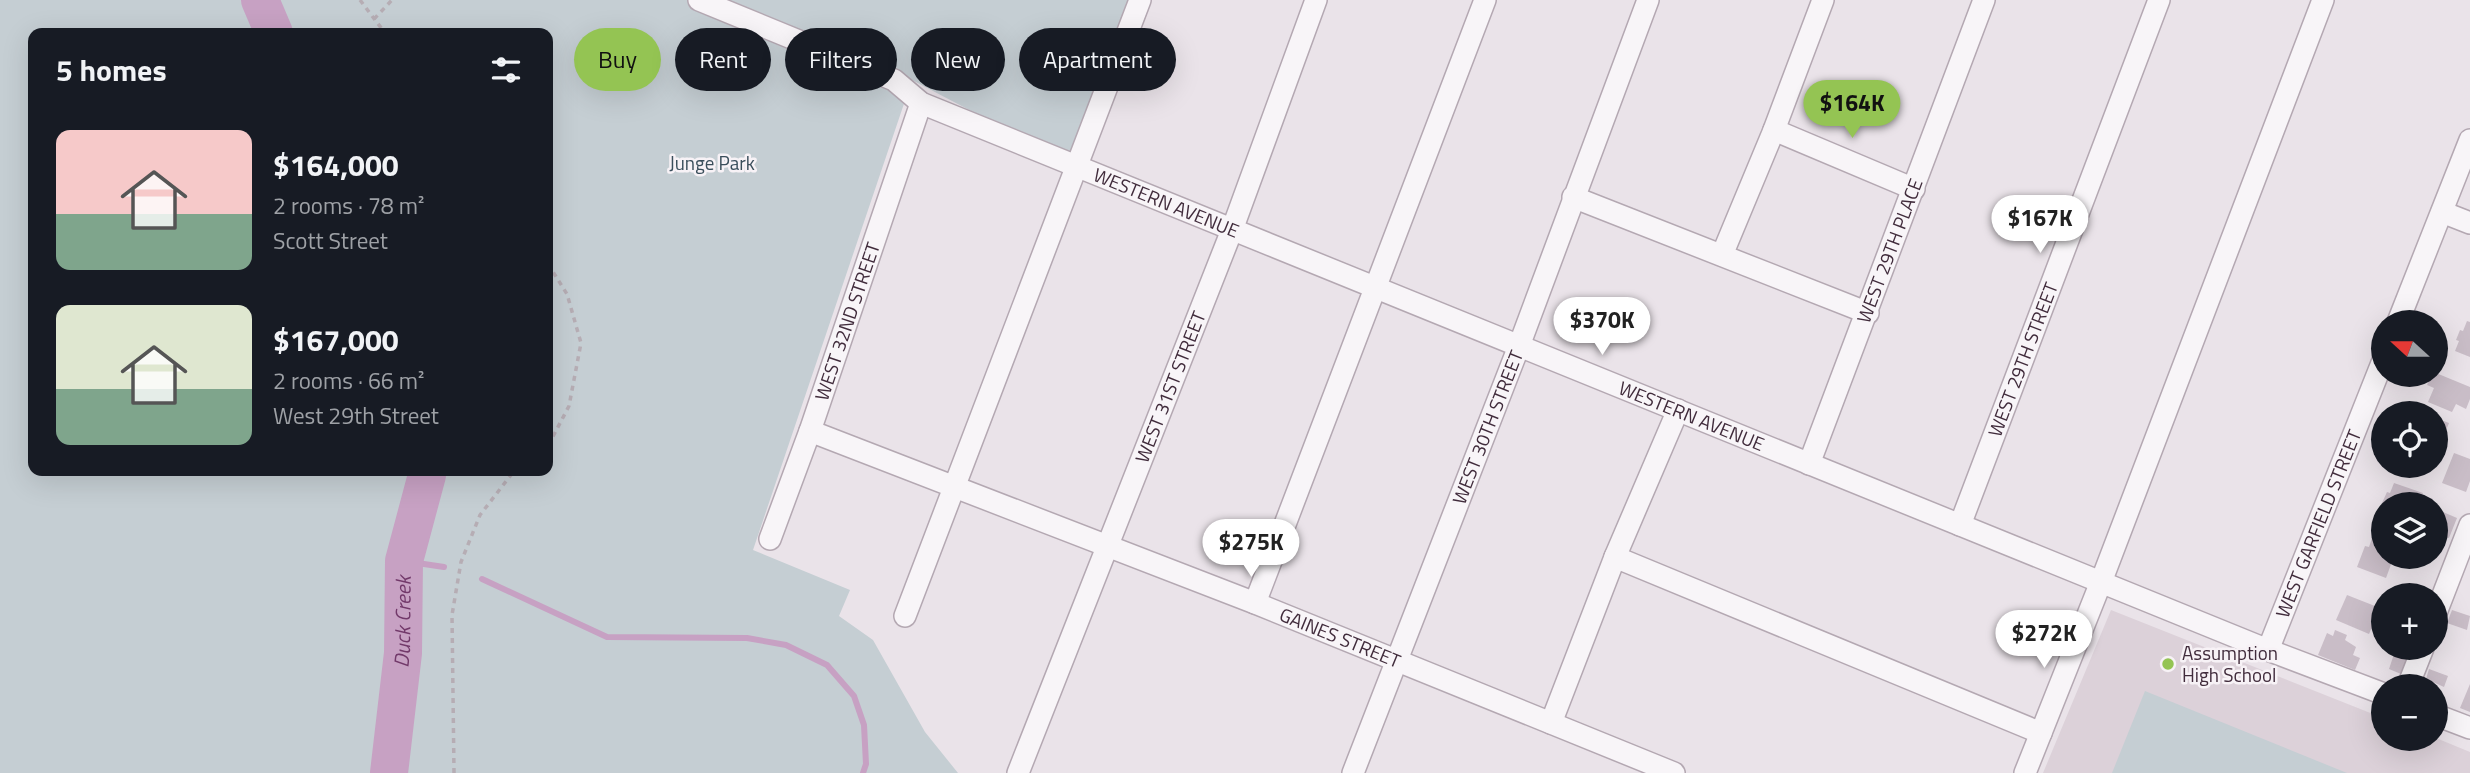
<!DOCTYPE html>
<html lang="en">
<head>
<meta charset="utf-8">
<style>
  body { margin:0; font-family:"Titillium Web",sans-serif; background:#242831; color:#f1f3f6; height:100vh; display:flex; flex-direction:column; font-size:26px; white-space:nowrap }
  * { box-sizing:border-box; margin:0 }
  p { font-size:23px; color:#9ea1a6 }
  .icon { flex:none; width:38px; height:38px; fill:none; stroke:currentColor; stroke-width:2; stroke-linecap:round; stroke-linejoin:round }
  .map { position:relative; flex:1; overflow:hidden }
  .side { position:absolute; left:28px; top:28px; width:525px; height:448px; display:flex; flex-direction:column; background:#171b24; border-radius:14px; box-shadow:0 7px 28px #0002 }
  .side>* { flex:none }
  .banner { position:absolute; left:574px; top:28px; width:665px; height:63px; display:flex; gap:14px }
  .needle { width:46px; rotate:291deg }
  .fabs { position:absolute; left:2371px; top:310px; display:grid; gap:14px }
  .fabs a { display:grid; place-items:center; width:77px; height:77px; border-radius:50%; background:#171b24; box-shadow:0 7px 28px #0002; font-size:35px }
  .price { position:absolute; translate:-50% -60px; padding:0 16px; border-radius:24px; background:#fff; color:#222; font-size:23px; line-height:46px; filter:drop-shadow(0 2px 4px #0008) }
  .price::after { content:''; position:absolute; left:50%; top:42px; width:21px; height:16px; margin-left:-10px; background:inherit; clip-path:polygon(0 0,100% 0,50% 100%) }
  .price.selected { background:#94c453; color:#111 }
  ul { padding:0; list-style:none }
  li { display:flex; align-items:center; gap:21px; height:175px; padding:0 28px }
  li span { display:grid; place-items:center; flex:none; width:196px; height:140px; border-radius:14px; color:#555 }
  li>.icon { margin-inline-start:auto }
  span .icon { width:84px; height:84px; fill:#fffc; stroke-width:1 }
  li b { font-size:30px }
  h2 { display:flex; justify-content:space-between; align-items:center; height:84px; padding:0 28px; font-size:30px }
  .chip { padding:0 24px; border-radius:32px; background:#171b24; box-shadow:0 7px 28px #0002; font-size:24px; line-height:63px }
  .chip.selected { background:#94c453; color:#111 }
  .map>svg:first-child { display:block }
  .built { fill:#dcd1d9 }
  .green { fill:#c5ced3; fill-rule:evenodd }
  .lines { fill:none; stroke-linecap:round; stroke-linejoin:round }
  .stream { stroke:#c7a1c3; stroke-width:6 }
  .river { stroke:#c7a1c3; stroke-width:38 }
  .building { fill:#c9bdc7 }
  .minor-casing { stroke:#b4a8b2; stroke-width:24 }
  .path { stroke:#b6adb4; stroke-width:3.5; stroke-dasharray:5 5; stroke-linecap:butt }
  .minor { stroke:#f8f5f8; stroke-width:21 }
  .poi-dot { fill:#94c453; stroke:#f7f2f6; stroke-width:2.5 }
  .labels { text-anchor:middle; stroke-width:5; stroke-linejoin:round; paint-order:stroke }
  .park-label { font-size:19px; fill:#3a4e5b; stroke:#f7f2f6 }
  .street-label { font-size:19px; fill:#412c3c; stroke:#f7f2f6 }
  .poi-label { font-size:19px; fill:#412c3c; stroke:#f7f2f6; text-anchor:start }
  .water-label { font-size:21px; font-style:italic; fill:#72396a; stroke:#f7f2f6 }
</style>
</head>
<body>
<div class="map">
<svg width="2470" height="773" viewBox="0 0 2470 773">
  <rect width="100%" height="100%" fill="#eae3e9"/>
  <path class="built" d="M2111,610L2383,718L2384,738H2436L2470,752V773H2043Z"/>
  <g class="green">
    <path d="M0,0H1137L1076,166L912,80L753,550L850,590L839,616L873,640L925,732L958,773H0ZM33,33H548V471H33Z"/>
    <path d="M2145,691L2347,773H2112Z"/>
  </g>
  <g class="lines">
    <g class="stream">
      <path d="M404,561L444,567"/>
      <path d="M482,579L607,637L747,638L786,645L827,665L854,696L864,725L866,764L863,773"/>
    </g>
    <g class="river">
      <path d="M260,0L274,33"/>
      <path id="s1" d="M389,773L403,653L404,561L427,475L426,471"/>
    </g>
  </g>
  <g class="building">
    <path d="M2467,321L2470,322V357L2455,351L2459,341L2456,340L2460,330L2463,331Z"/>
    <path d="M2436,373L2470,387V399L2466,409L2456,404L2452,412L2428,402L2434,388L2427,385L2432,374Z"/>
    <path d="M2436,418L2449,423L2436,455Z"/>
    <path d="M2454,453L2470,459V481L2466,492L2442,483Z"/>
    <path d="M2394,483L2423,493L2422,495L2433,499L2431,504L2382,503L2387,492L2390,493Z"/>
    <path d="M2436,509L2457,518L2449,538L2436,534Z"/>
    <path d="M2373,535L2384,539V556H2394L2386,578L2357,567L2365,546L2369,547Z"/>
    <path d="M2408,584L2428,592L2427,595H2403Z"/>
    <path d="M2347,595L2380,608L2369,634L2336,620Z"/>
    <path d="M2452,610L2470,616L2467,630L2447,623Z"/>
    <path d="M2335,630L2347,635L2345,640L2356,647L2353,655L2360,658L2355,670L2318,655L2327,633L2333,636Z"/>
    <path d="M2395,651L2408,656L2401,674L2389,669Z"/>
    <path d="M2429,669L2448,676L2444,687L2426,679Z"/>
    <path d="M2470,684V712L2460,708Z"/>
  </g>
  <g class="lines">
    <defs>
      <g id="minor">
        <path id="s2" d="M699,0L894,80L921,103L2268,650L2384,694"/>
        <path d="M1774,130L1914,189"/>
        <path d="M1573,197L1868,313"/>
        <path d="M2442,212L2470,223"/>
        <path d="M1722,255L1774,130L1823,0"/>
        <path d="M2398,322L2470,140"/>
        <path id="s3" d="M810,431L1255,603L1674,773"/>
        <path id="s4" d="M1809,464L1984,0"/>
        <path id="s5" d="M1960,525L2159,0"/>
        <path id="s6" d="M770,539L810,431L921,103"/>
        <path d="M1615,557L2041,733"/>
        <path d="M1255,603L1485,0"/>
        <path d="M2436,613L2470,525"/>
        <path d="M905,616L1140,0"/>
        <path id="s7" d="M2268,650L2384,358"/>
        <path d="M2408,686L2423,648"/>
        <path d="M2436,715L2470,728"/>
        <path d="M1551,723L1615,557L1678,410"/>
        <path id="s8" d="M1018,773L1232,230L1316,0"/>
        <path id="s9" d="M1353,773L1519,346L1648,0"/>
        <path d="M2025,773L2101,582L2323,0"/>
      </g>
    </defs>
    <use href="#minor" class="minor-casing"/>
    <g class="path">
      <path d="M360,0L385,33"/>
      <path d="M374,19L392,0"/>
      <path d="M548,264L567,294L581,343L569,406L548,446"/>
      <path d="M454,773L452,615L461,562L480,515L514,471"/>
    </g>
    <use href="#minor" class="minor"/>
  </g>
  <circle class="poi-dot" cx="2168" cy="664" r="7"/>
  <g class="labels">
    <g class="park-label">
      <text x="712" y="170">Junge Park</text>
    </g>
    <g class="street-label">
      <text dy="7" stroke="none"><textPath href="#s2" startOffset="511">WESTERN AVENUE</textPath></text>
      <text dy="7" stroke="none"><textPath href="#s4" startOffset="228">WEST 29TH PLACE</textPath></text>
      <text dy="7" stroke="none"><textPath href="#s6" startOffset="231">WEST 32ND STREET</textPath></text>
      <text dy="7" stroke="none"><textPath href="#s5" startOffset="177">WEST 29TH STREET</textPath></text>
      <text dy="7" stroke="none"><textPath href="#s8" startOffset="415">WEST 31ST STREET</textPath></text>
      <text dy="7" stroke="none"><textPath href="#s2" startOffset="1078">WESTERN AVENUE</textPath></text>
      <text dy="7" stroke="none"><textPath href="#s9" startOffset="371">WEST 30TH STREET</textPath></text>
      <text dy="7" stroke="none"><textPath href="#s7" startOffset="136">WEST GARFIELD STREET</textPath></text>
      <text dy="7" stroke="none"><textPath href="#s3" startOffset="569">GAINES STREET</textPath></text>
    </g>
    <g class="poi-label">
      <text x="2182" y="660">Assumption<tspan x="2182" dy="22">High School</tspan></text>
    </g>
    <g class="water-label">
      <text dy="7" stroke="none"><textPath href="#s1" startOffset="152">Duck Creek</textPath></text>
    </g>
  </g>
</svg>
<div class="fabs">
<a><svg class="needle" viewBox="-14 -14 28 28"><path d="M0-13l5 13h-10z" fill="#e53935"/><path d="M0 13l5-13h-10z" fill="#9ea1a6"/></svg></a>
<a><svg class="icon" aria-label="locate" viewBox="0 0 24 24"><circle cx="12" cy="12" r="6"/><path d="M12 2v4M12 18v4M2 12h4M18 12h4"/></svg></a>
<a><svg class="icon" aria-label="layers" viewBox="0 0 24 24"><path d="M12 4l9 5-9 5-9-5zM3 14l9 5 9-5"/></svg></a>
<a>+</a>
<a>−</a>
</div>
<b class="price selected" style="left:1852px;top:140px">$164K</b>
<b class="price" style="left:2040px;top:255px">$167K</b>
<b class="price" style="left:1602px;top:357px">$370K</b>
<b class="price" style="left:1251px;top:579px">$275K</b>
<b class="price" style="left:2044px;top:670px">$272K</b>
<div class="banner">
<a class="chip selected">Buy</a>
<a class="chip">Rent</a>
<a class="chip">Filters</a>
<a class="chip">New</a>
<a class="chip">Apartment</a>
</div>
<section class="side">
<h2>5 homes<svg class="icon" aria-label="filters" viewBox="0 0 24 24"><path d="M4 7h16M4 17h16"/><circle cx="9" cy="7" r="2"/><circle cx="15" cy="17" r="2"/></svg></h2>
<ul>
<li><span style="background:linear-gradient(#f6c9c9 60%,#7fa58c 0)"><svg class="icon" aria-label="home" viewBox="0 0 24 24"><path d="M3 11l9-7 9 7M6 9v11h12V9"/></svg></span><div><b>$164,000</b><p>2 rooms · 78 m²</p><p>Scott Street</p></div></li>
<li><span style="background:linear-gradient(#dfe7d0 60%,#7fa58c 0)"><svg class="icon" aria-label="home" viewBox="0 0 24 24"><path d="M3 11l9-7 9 7M6 9v11h12V9"/></svg></span><div><b>$167,000</b><p>2 rooms · 66 m²</p><p>West 29th Street</p></div></li>
</ul>
</section>
</div>
</body>
</html>
